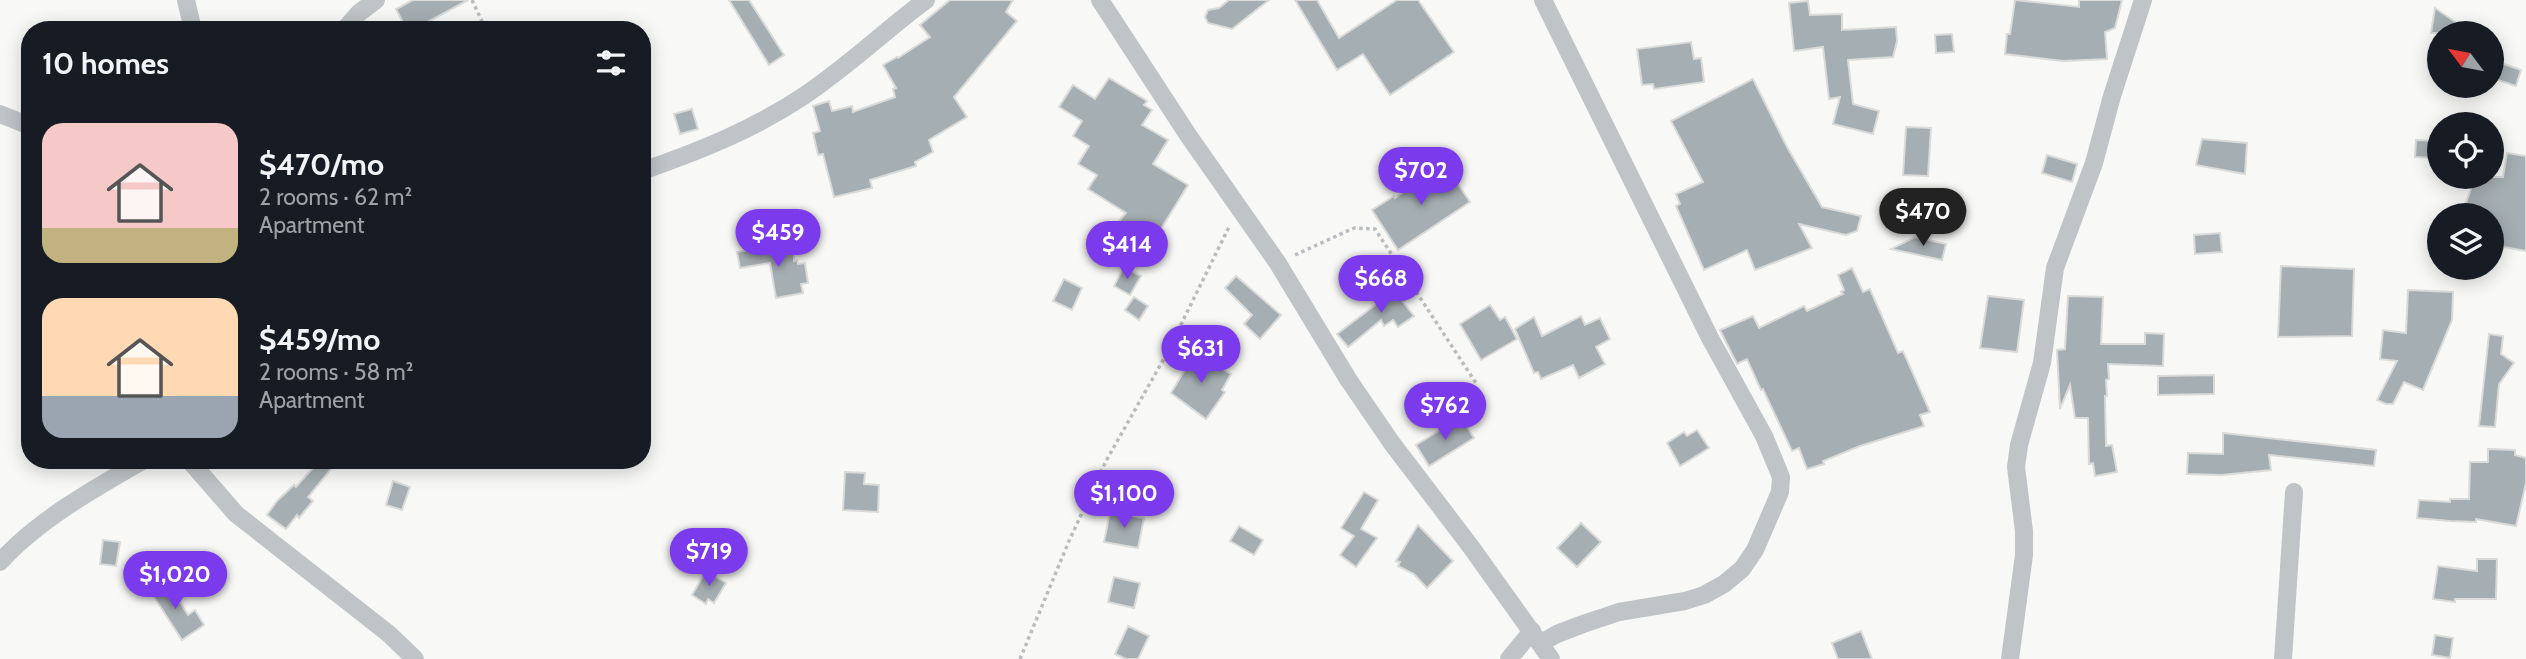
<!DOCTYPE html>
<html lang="en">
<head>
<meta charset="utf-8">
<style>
  body { margin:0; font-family:Cabin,sans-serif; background:#242831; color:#f1f3f6; height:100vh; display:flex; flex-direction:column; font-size:26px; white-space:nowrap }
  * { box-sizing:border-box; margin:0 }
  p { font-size:23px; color:#9ea1a6 }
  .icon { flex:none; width:38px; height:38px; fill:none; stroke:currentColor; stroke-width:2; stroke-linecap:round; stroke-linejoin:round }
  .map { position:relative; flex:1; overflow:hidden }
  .sheet { position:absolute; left:21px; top:21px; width:630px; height:448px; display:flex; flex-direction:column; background:#171b24; border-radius:28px; box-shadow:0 4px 18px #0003 }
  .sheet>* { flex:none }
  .needle { width:46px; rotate:302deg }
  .tools { position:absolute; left:2427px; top:21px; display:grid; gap:14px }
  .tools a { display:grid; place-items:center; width:77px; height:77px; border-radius:50%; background:#171b24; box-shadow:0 4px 18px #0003; font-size:35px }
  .price { position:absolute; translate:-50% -60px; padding:0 16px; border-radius:24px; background:#7c3aed; color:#fff; font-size:23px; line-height:46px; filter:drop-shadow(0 2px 4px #0008) }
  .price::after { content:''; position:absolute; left:50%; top:42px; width:21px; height:16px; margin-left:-10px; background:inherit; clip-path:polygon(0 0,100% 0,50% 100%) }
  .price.active { background:#222; color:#fff }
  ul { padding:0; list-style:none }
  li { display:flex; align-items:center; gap:21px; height:175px; padding:0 21px }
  li span { display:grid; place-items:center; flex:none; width:196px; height:140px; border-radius:21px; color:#555 }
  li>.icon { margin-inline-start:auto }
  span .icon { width:84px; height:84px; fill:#fffc; stroke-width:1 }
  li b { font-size:30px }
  h2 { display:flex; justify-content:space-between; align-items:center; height:84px; padding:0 21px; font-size:30px }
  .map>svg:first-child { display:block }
  .building { fill:#a5aeb2; stroke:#dadad8; stroke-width:2 }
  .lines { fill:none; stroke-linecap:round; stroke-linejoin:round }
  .path { stroke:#babdbf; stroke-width:3.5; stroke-dasharray:3.5 3.5; stroke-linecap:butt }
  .minor { stroke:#c0c4c7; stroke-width:18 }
</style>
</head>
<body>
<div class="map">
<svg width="2526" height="659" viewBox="0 0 2526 659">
  <rect width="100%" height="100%" fill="#f8f8f6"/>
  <g class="building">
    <path d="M413,0H468L413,30H407L396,9Z"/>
    <path d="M729,0H749L784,55L769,65Z"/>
    <path d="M950,0H1013L1006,12L1017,21L954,97L967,117L929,140L933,152L915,162L916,166L870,180L872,188L834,197L823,154L818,155L813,133L820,131L813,106L829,101L832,111L852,106L853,112L895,97L893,89L896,88L883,65L897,57L898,58L930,37L920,25Z"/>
    <path d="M1229,0H1269L1232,29L1208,23L1205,17L1208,10L1219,8Z"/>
    <path d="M1295,0H1317L1339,38L1397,0H1418L1454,52L1390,95L1363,54L1337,70Z"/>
    <path d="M2015,0L2079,7V0H2122L2115,28L2105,32L2107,59L2063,61L2005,54L2007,34H2010Z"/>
    <path d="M1808,1L1810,15L1842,14V30L1896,27L1897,41L1893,57L1848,60L1853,104L1879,111L1873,134L1833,124L1840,97L1829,99L1823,47L1794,51L1789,3Z"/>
    <path d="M2435,8L2471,33H2431Z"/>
    <path d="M1952,34L1954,52L1936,53L1935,35Z"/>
    <path d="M1691,42L1694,59L1701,58L1704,82L1654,89L1653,84L1642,85L1637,49Z"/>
    <path d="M2492,60L2521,70L2516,86L2492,78Z"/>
    <path d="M1109,78L1147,101L1144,105L1152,110L1142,125L1168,140L1153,164L1188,185L1161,229L1164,231L1146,252L1115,226L1126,213L1088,189L1097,175L1078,164L1089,146L1073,136L1082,121L1059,107L1073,85L1095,99Z"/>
    <path d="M1753,79L1787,147L1822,207L1861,216L1857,231L1846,235L1799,224L1812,248L1755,270L1747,250L1704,270L1676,206L1680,204L1676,194L1703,182L1671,121Z"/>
    <path d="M692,109L698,129L680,134L674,114Z"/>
    <path d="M1906,127L1931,128L1928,176L1903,175Z"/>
    <path d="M2202,139L2247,143L2245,174L2196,165Z"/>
    <path d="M2416,140L2434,141L2433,158L2415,157Z"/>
    <path d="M2507,153L2526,156V251L2492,245V215H2471L2473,209L2465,206L2475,177H2503Z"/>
    <path d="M2047,155L2077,164L2072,182L2042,173Z"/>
    <path d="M1444,163L1470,202L1398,250L1372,210L1394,196L1395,198Z"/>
    <path d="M2220,233L2222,252L2195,254L2194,235Z"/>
    <path d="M1915,237L1946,244L1942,260L1891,249Z"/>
    <path d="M782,244L783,254L794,253V261L797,260L798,264L805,263L808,283L801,284L803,293L776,298L770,263L740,268L737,252Z"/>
    <path d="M2281,266L2354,269L2352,336L2278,337Z"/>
    <path d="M1124,267L1141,276L1130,295L1114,286Z"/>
    <path d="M1852,268L1863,292L1870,289L1898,353L1903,351L1930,412L1920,415L1924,426L1860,446L1823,461L1824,464L1807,469L1799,448L1792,451L1763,389L1761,390L1747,359L1737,364L1720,330L1753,316L1759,328L1804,306L1807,311L1843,294L1841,292L1844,290L1838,275Z"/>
    <path d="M1236,276L1281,315L1260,339L1244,324L1252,315L1225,288Z"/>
    <path d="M1064,279L1082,288L1072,310L1053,301Z"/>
    <path d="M1407,281L1415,292L1403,302L1414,316L1398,327L1393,320L1384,326L1381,320L1348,347L1337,334Z"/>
    <path d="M2408,290L2453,292L2452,320L2423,390L2404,382L2393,404H2386L2377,400L2397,361L2380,359L2383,330L2406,333Z"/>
    <path d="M1988,296L2024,300L2017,352L1980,348Z"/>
    <path d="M2068,296L2103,297L2101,344H2145V333L2164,334L2163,366L2108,364L2109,379L2106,380L2107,396H2105L2106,446L2112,445L2117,472L2095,476L2093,463L2089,464L2088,418H2075L2070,385L2060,409L2057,350L2065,349Z"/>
    <path d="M1134,297L1148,306L1139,320L1125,310Z"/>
    <path d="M1490,305L1500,320L1505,317L1517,339L1481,360L1460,324Z"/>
    <path d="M1581,316L1585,325L1600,318L1610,339L1596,347L1605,364L1579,378L1573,365L1541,379L1538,372L1534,373L1515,329L1534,317L1542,336Z"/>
    <path d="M2489,334L2503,336L2501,354L2514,363L2499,384L2495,427L2479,426Z"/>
    <path d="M1195,353L1231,374L1222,390L1225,392L1206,419L1171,393Z"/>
    <path d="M2214,375V394L2158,395V376Z"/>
    <path d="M1461,417L1474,438L1429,466L1416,445Z"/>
    <path d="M1697,430L1709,448L1680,466L1667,443L1684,432L1687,436Z"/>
    <path d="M2223,433L2376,450L2374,466L2269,455L2271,470L2222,475L2187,474L2188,453L2223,454Z"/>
    <path d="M2488,449L2515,450V455L2526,458V483L2516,526L2476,519V522L2450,521L2417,518L2419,500L2450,502V499H2469L2470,462H2488Z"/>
    <path d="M320,460L331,469L308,497L313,501L299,518L297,515L286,529L267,515L277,501L294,485L296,487Z"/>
    <path d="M845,472L865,473L864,484L879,485L878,512L843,510Z"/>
    <path d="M393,481L410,487L402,510L386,505Z"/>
    <path d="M1364,492L1378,500L1361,529L1377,538L1356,567L1340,555L1354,536L1341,528Z"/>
    <path d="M1110,512L1144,518L1138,548L1104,542Z"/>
    <path d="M1581,523L1601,542L1577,567L1557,548Z"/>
    <path d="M1418,525L1453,561L1427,588L1414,574L1398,566L1400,562L1396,561Z"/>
    <path d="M1239,526L1263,540L1254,555L1230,541Z"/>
    <path d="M103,540L120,542L116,566L100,564Z"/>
    <path d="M2477,559H2497L2496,599H2455V602L2433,599L2438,566L2477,571Z"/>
    <path d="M706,571L726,583L714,603L708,599L706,604L692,595Z"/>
    <path d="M154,576L177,604L180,602L188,615L195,610L204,625L182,640L145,583Z"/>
    <path d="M1114,577L1140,583L1134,608L1108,602Z"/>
    <path d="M1128,626L1149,636L1138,659H1126L1115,654Z"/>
    <path d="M1861,631L1872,659H1838L1832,643Z"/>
    <path d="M2435,635L2453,638L2450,658L2432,655Z"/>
  </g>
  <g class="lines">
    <g class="path">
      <path d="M472,0L486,30"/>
      <path d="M1295,255L1354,228L1375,229L1476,383"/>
      <path d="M1020,659L1069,541L1106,461L1166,355L1229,227"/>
    </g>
    <g class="minor">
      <path d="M186,0L193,30"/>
      <path d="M1100,0L1188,135L1277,262L1348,379L1391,442L1471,547L1551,659"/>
      <path d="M344,30L359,13L376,0"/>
      <path d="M0,114L30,126"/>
      <path d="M642,171C697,152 750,131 799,99C844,70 883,32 926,0"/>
      <path d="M189,460L236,514L389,634L415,659"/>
      <path d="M0,562C38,520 95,488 144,460"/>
      <path d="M1541,643L1557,634L1583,624L1619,612L1685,601L1704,595L1724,584L1742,569L1755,550L1780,492L1781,477L1764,436L1710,338L1543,0"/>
      <path d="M1509,659L1532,631"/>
      <path d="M2010,659L2024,555V531L2016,467L2019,445L2042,363L2055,268L2094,163L2112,96L2143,0"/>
      <path d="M2283,659L2294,492"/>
    </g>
  </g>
</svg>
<div class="tools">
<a><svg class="needle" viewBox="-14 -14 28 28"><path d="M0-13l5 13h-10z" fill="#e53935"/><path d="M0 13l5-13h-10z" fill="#9ea1a6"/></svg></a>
<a><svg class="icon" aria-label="locate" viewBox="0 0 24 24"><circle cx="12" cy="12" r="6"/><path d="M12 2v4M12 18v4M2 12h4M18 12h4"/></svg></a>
<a><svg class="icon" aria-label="layers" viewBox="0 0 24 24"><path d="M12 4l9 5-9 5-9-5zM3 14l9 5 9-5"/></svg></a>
</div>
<b class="price" style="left:1421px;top:207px">$702</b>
<b class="price active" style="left:1923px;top:248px">$470</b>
<b class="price" style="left:778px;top:269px">$459</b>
<b class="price" style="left:1127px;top:281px">$414</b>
<b class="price" style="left:1381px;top:315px">$668</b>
<b class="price" style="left:1201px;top:385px">$631</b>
<b class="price" style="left:1445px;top:442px">$762</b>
<b class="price" style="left:1124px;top:530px">$1,100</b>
<b class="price" style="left:709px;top:588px">$719</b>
<b class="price" style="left:175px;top:611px">$1,020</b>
<section class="sheet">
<h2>10 homes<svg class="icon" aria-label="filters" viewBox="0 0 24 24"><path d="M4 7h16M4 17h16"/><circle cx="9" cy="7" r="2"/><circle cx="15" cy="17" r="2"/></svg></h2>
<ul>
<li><span style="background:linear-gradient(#f6c9c9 75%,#c2b280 0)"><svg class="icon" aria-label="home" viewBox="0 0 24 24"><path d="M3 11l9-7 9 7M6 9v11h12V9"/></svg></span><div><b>$470/mo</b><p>2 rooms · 62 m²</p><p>Apartment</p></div></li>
<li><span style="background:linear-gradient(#ffd9b3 70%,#9aa5b1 0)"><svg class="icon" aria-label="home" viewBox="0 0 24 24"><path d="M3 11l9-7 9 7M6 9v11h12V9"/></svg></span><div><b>$459/mo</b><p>2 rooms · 58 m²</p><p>Apartment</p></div></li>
</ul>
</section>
</div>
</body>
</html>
